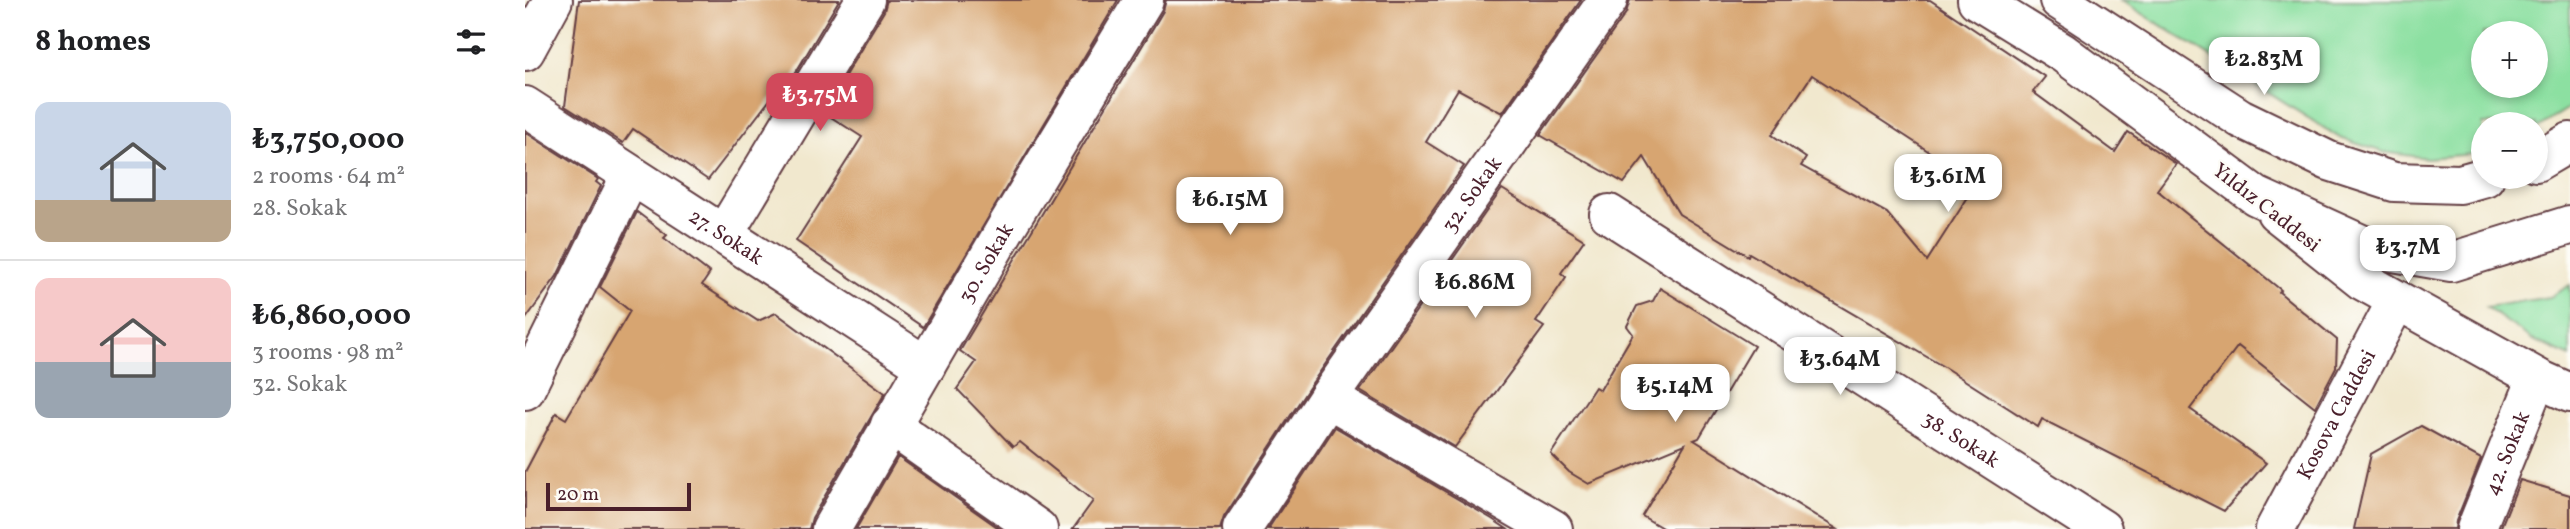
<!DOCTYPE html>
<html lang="en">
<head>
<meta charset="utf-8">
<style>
  body { margin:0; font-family:Vollkorn,serif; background:#f6f6f6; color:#202124; height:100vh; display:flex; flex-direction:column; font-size:26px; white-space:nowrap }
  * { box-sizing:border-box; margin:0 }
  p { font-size:23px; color:#757577 }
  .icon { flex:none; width:38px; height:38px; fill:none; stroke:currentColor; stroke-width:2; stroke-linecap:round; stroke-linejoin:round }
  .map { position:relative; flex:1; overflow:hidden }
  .details { display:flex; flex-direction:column; background:#fff; width:525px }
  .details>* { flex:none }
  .fabs { position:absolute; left:1946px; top:21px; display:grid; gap:14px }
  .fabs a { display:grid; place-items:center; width:77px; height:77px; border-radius:50%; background:#fff; box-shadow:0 4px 10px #0003; font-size:35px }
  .scale { position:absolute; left:21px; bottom:18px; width:145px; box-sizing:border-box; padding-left:7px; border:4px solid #4a1f2b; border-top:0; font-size:19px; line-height:24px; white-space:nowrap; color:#4a1f2b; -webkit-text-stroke:5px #fdfcf7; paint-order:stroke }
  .price { position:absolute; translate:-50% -60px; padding:0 16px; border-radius:14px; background:#fff; color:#222; font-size:23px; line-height:46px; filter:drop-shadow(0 2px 4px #0008) }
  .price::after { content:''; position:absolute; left:50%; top:42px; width:21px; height:16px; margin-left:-10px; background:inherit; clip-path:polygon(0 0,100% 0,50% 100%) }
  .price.current { background:#d1495b; color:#fff }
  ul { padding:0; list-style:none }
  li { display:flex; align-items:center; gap:21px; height:175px; padding:0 35px }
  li+li { border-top:2px solid #e0e0e0 }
  li span { display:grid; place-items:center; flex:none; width:196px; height:140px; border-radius:14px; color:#555 }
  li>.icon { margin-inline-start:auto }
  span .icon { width:84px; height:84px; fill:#fffc; stroke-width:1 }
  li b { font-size:30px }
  h2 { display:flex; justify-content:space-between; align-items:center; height:84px; padding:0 35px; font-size:30px }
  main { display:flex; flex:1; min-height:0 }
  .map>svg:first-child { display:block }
  .green { fill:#8ce0a1; stroke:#6b8066; stroke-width:2; fill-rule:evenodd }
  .building { fill:#d7a571; fill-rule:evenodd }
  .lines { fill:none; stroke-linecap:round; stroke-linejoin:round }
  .minor-casing { stroke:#633d43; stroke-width:42 }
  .secondary-casing { stroke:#633d43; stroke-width:42 }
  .minor { stroke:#fff; stroke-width:38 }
  .secondary { stroke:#fff; stroke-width:38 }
  .labels { text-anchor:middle; stroke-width:5; stroke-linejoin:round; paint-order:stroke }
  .street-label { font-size:21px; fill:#4a1f2b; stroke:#fdfcf7 }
</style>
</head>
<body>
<main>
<section class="details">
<h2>8 homes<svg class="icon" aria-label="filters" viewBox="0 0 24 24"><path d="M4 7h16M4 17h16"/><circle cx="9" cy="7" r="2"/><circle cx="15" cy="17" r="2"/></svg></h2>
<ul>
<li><span style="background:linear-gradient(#c9d6e8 70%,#b9a48a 0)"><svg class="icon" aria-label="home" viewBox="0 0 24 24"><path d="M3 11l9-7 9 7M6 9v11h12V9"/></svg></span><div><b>₺3,750,000</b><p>2 rooms · 64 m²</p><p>28. Sokak</p></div></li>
<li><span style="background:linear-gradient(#f6c9c9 60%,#9aa5b1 0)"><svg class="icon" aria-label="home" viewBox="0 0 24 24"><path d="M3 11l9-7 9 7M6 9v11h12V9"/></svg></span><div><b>₺6,860,000</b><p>3 rooms · 98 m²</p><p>32. Sokak</p></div></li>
</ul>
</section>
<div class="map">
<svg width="2045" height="529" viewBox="0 0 2045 529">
  <rect width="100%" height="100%" fill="#fdfcf7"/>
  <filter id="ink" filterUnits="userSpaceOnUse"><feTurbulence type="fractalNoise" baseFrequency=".0143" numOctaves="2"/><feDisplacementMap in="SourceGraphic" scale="14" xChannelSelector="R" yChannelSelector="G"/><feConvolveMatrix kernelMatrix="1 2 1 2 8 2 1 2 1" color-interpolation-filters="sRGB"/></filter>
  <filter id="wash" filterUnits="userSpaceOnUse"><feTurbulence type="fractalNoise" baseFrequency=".00686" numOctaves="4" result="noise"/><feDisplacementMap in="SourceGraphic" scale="28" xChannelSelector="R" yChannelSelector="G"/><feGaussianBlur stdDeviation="1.57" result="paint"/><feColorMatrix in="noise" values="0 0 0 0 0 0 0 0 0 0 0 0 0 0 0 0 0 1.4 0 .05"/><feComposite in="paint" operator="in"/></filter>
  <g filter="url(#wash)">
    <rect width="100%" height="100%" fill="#f1e8ce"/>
    <g class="green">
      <path d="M1596,0H2045V107L2011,129V124H1958V151L1949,154L1902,158L1858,152L1815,138ZM1958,33H2011V86H1958Z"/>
      <path d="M2045,285V357L2006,339L1961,307L2025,297Z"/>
    </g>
    <g id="blocks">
      <g class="building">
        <path d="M54,0H314L262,87L257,84L183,180L108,129L98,143L40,106Z"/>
        <path d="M362,0H593L398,327L271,241L337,137L298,112L359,11Z"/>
        <path d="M641,0H1056L977,113L933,89L901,142L939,166L785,386L699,517L695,529H548L568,501L495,442L488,447L432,389L451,362L435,351L638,11Z"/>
        <path d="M1105,0H1405L1520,77L1508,92L1590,152L1603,132L1651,164L1632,190L1756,290L1754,292L1812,340L1811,367L1790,407L1713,346L1665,409L1741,463L1699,511L1517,419L1513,427L1419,367L1224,253L1223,256L1154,214L1119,157L1099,183L1015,135L1101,13ZM1287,75L1452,183L1402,261L1362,213L1276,166L1281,158L1247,135Z"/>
        <path d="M0,132L73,179L71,182L76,186L32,276L0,320Z"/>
        <path d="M977,189L1059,240L1036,273L1041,277L1011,322L1019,327L930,447L835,391Z"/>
        <path d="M112,212L142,235L139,238L185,273L177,285L233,321L251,313L360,393L287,518L284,529H0V472L31,413L41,419L105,311L75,287Z"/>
        <path d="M1135,288L1229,346L1174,438L1169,440L1312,529H1139L1117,516L1160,444L1064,484L1044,472L1026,454L1070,387L1075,390L1108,334L1102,326L1112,306L1128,301Z"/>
        <path d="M1896,426L1956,459L1931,521L1930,529H1829L1846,454Z"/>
        <path d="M810,427L967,519L982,529H743Z"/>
        <path d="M373,457L475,529H331Z"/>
        <path d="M1995,480L2045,495V529H1975Z"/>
      </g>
    </g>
  </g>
  <g filter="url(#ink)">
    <use href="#blocks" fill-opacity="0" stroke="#633d43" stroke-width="2"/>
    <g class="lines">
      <defs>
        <g id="minor">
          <path d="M0,51L28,0"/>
          <path id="s1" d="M0,106L401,366"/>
          <path d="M1751,212L1838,281L2016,380L2045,393"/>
          <path id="s2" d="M1084,214L1577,529"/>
          <path d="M199,234L340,0"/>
          <path d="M0,390L106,175"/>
          <path d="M803,398L1028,529"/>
          <path d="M365,425L513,529"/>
          <path id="s3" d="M306,529L482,226L619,0"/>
          <path id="s4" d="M717,529L803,398L1083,0"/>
          <path id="s5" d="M1750,529L1872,300"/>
          <path id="s6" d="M1951,529L2012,378"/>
        </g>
        <g id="secondary">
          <path d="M1452,0L1538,53L1731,196L1845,248L1926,262L2045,225"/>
          <path d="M1534,0L1715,118L1804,161L1869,182L1935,184L1960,177"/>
          <path d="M2011,162L2045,142"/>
        </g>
      </defs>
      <use href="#minor" class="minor-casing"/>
      <use href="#secondary" class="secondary-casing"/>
      <use href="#minor" class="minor"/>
      <use href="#secondary" class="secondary"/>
    </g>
  </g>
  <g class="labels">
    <g class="street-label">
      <text dy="7" stroke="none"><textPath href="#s4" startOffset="406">32. Sokak</textPath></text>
      <text transform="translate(1742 207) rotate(38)" y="7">Yıldız Caddesi</text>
      <text dy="7" stroke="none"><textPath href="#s1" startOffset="240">27. Sokak</textPath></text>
      <text dy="7" stroke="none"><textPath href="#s3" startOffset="308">30. Sokak</textPath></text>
      <text dy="7" stroke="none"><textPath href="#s5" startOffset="130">Kosova Caddesi</textPath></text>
      <text dy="7" stroke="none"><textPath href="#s2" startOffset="418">38. Sokak</textPath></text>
      <text dy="7" stroke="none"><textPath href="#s6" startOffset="82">42. Sokak</textPath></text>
    </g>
  </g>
</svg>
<div class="fabs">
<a>+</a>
<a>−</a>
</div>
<div class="scale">20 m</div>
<b class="price" style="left:1739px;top:97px">₺2.83M</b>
<b class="price current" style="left:295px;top:133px">₺3.75M</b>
<b class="price" style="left:1423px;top:214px">₺3.61M</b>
<b class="price" style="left:705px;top:237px">₺6.15M</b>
<b class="price" style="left:1883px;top:285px">₺3.7M</b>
<b class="price" style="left:950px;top:320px">₺6.86M</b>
<b class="price" style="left:1315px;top:397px">₺3.64M</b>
<b class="price" style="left:1150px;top:424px">₺5.14M</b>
</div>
</main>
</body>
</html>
